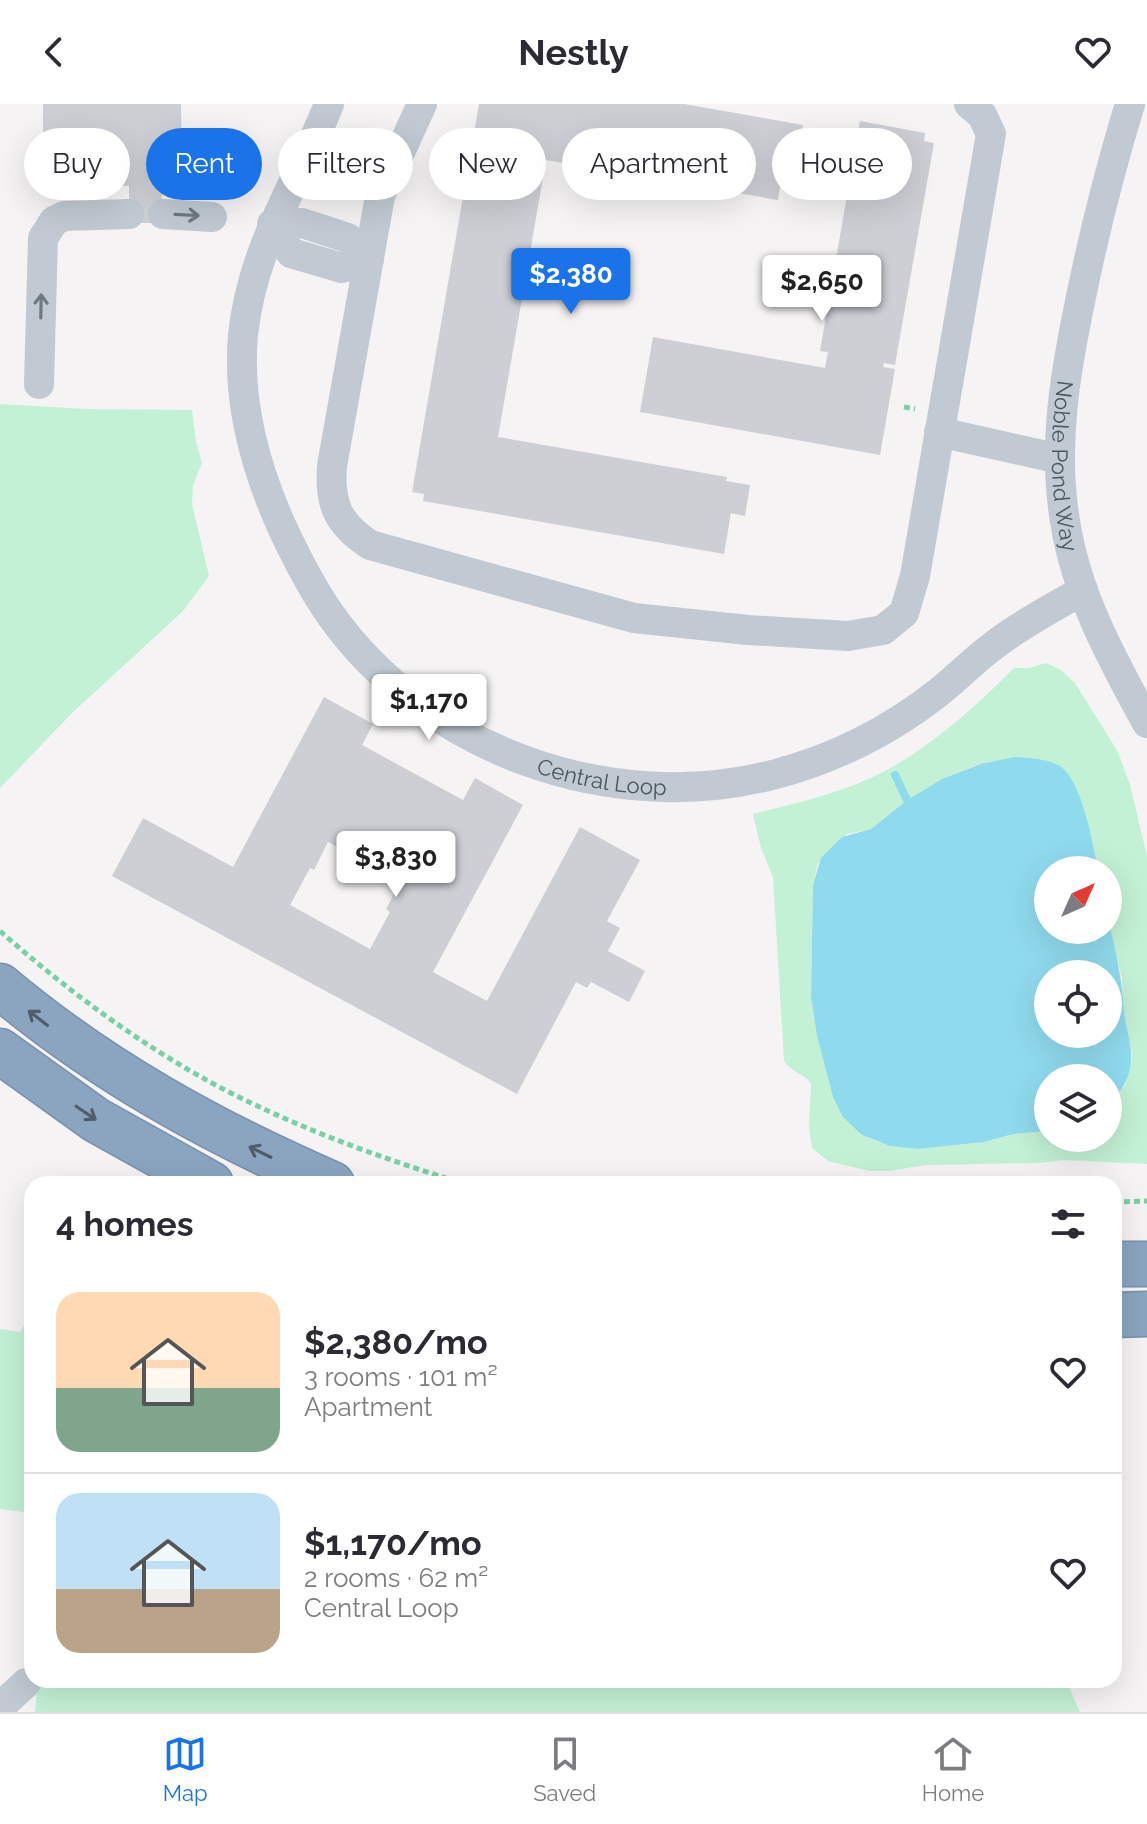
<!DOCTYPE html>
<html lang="en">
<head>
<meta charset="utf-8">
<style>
  body { margin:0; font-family:Raleway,sans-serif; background:#f2f2f3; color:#2b2b33; height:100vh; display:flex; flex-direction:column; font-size:30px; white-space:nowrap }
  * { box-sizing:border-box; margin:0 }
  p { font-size:26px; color:#7c7c81 }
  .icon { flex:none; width:44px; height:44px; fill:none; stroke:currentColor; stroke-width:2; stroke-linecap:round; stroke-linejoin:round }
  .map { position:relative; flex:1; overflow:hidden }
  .sheet { position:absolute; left:24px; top:1072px; width:1098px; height:512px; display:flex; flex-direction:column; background:#fff; border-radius:24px; box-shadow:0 8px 32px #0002 }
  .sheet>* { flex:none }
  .hud { position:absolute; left:24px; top:24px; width:1100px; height:72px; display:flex; gap:16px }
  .needle { width:52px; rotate:45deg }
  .buttons { position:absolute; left:1034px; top:752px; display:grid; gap:16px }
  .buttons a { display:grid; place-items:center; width:88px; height:88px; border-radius:50%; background:#fff; box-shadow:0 8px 32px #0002; font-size:40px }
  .price { position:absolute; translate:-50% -68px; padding:0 18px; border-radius:8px; background:#fff; color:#222; font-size:26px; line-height:52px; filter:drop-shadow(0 2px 4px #0008) }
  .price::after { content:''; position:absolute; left:50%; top:48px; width:24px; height:18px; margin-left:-12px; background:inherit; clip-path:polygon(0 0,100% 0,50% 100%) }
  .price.selected { background:#1a73e8; color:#fff }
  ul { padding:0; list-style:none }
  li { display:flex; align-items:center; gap:24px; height:200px; padding:0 32px }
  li+li { border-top:2px solid #e1e1e2 }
  li span { display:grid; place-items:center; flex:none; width:224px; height:160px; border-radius:24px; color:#555 }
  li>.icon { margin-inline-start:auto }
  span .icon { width:96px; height:96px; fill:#fffc; stroke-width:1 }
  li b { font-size:34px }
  h2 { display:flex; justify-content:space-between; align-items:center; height:96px; padding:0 32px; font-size:34px }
  .chip { padding:0 28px; border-radius:36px; background:#fff; box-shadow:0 8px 32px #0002; font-size:28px; line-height:72px }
  .chip.selected { background:#1a73e8; color:#fff }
  header { display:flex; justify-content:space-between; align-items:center; height:104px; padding:0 32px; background:#fff; font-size:36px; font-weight:700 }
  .tabs { display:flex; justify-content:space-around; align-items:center; height:112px; border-top:2px solid #e1e1e2; background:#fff; font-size:22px; color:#7c7c81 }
  .tabs a { display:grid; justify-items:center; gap:4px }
  .tabs .selected { color:#1a73e8 }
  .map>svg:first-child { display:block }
  .green { fill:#c3f1d5; fill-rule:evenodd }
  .water { fill:#90daee; fill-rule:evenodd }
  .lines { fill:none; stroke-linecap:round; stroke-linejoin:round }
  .stream { stroke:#90daee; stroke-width:8 }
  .building { fill:#cdcfd5; fill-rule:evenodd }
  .highway-casing { stroke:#7690ad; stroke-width:47 }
  .path { stroke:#7ad0a6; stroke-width:5; stroke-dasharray:6 4; stroke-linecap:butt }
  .minor { stroke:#c1cad2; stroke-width:30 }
  .highway { stroke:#8ba5c1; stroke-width:44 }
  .oneway { stroke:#6e7983 }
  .oneway2 { stroke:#505e6b }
  .labels { text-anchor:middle; stroke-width:6; stroke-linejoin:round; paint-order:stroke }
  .street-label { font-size:22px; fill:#4a5661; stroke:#fff }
</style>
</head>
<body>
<header><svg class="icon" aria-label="back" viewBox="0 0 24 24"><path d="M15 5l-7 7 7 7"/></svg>Nestly<svg class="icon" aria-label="heart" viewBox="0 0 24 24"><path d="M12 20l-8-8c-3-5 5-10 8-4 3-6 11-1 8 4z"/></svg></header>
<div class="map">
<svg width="1147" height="1608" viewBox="0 0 1147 1608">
  <rect width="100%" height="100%" fill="#f5f3f3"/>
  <g class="green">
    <path d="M0,300L87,305L192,306L196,338L202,359L193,381L192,400L209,472L183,507L72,609L0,684Z"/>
    <path d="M1046,559L1061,566L1075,579L1118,648L1130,681L1147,752V1060L1064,1056L1039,1059L925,1061L889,1067H870L828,1057L812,1044L809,1023L811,979C803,969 791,968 784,957L773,773L761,744L753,710C801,698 851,687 894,662C939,636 978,600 1014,564H1029ZM1014,653C1060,653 1073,669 1084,710C1089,729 1094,747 1098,766H1108V815L1122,875L1124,908L1132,952L1125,981L1108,1001V1034H1048V1027L1013,1030L984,1038L918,1045L890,1042L868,1034L833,993L817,932L811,893L813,781L818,759L847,730L871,725L907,696L942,675L975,662Z"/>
    <path d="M32,1208V1409L0,1405V1225L20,1228Z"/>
    <path d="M38,1576H1068V1581L1080,1608H35Z"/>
  </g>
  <path class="water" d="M1014,653C1028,653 1046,655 1058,661C1082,674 1093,740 1098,766H1048V826H1108V815C1116,846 1122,876 1124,907C1126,926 1134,945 1130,964C1127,979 1119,990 1108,1001V974H1048V1027L1013,1030L984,1038L918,1045L890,1042L862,1031L843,1013L833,993L817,932L811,893L813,781L821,754L842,733L871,725L907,696L942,675L981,660ZM1048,870H1108V930H1048Z"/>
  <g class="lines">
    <path class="stream" d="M895,671L907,696"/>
  </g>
  <g class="building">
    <path d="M43,0H181L182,81L162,82L161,119H129V82H54L87,49L68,30H43Z"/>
    <path d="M479,0H684L803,21L795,63L783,62L778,96L546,56L498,333L727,373L726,377L750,381L745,412L731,409L724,450L423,397L424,390L412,388Z"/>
    <path d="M860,17L925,29L924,37L934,39L895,261L884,259L883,263L895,265L880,351L640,308L653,233L825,264L828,248L820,247Z"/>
    <path d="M324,593L373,620L362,641L463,696L475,674L523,701L433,868L487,897L580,723L640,756L607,817L620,824L608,847L645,867L629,898L591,878L587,884L576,878L517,990L112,772L143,714L233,763ZM328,738L401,777L386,805L390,808L370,845L290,801L310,764L314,766Z"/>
  </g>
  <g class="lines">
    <defs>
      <g id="highway">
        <path d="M0,882C100,966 212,1028 332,1080"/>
        <path d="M0,947L96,1016L211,1080"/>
        <path d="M1114,1160H1147"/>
        <path d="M1114,1211L1147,1210"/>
      </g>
    </defs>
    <use href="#highway" class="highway-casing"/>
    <g class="path">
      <path d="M904,303L915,305"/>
      <path d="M0,827C79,897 169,962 266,1006C331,1036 397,1059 465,1080"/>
      <path d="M1114,1098L1147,1097"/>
    </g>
    <g class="minor">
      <path id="s1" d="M329,0C297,82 253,139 243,231C237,297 255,363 282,423C296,453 311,483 330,510C427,648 614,713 776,670C836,654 891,626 939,588C958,573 974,556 993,542C1021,520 1053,504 1083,486"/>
      <path d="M422,0L380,92L332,362C329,400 338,420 370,441L634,514L748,526L848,532L883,526L904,509L915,472L991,30L982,11L969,0"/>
      <path id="s2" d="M1130,0C1111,62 1095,125 1082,188C1066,264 1052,340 1065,417C1076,490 1112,555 1147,619"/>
      <path d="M163,110L212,113"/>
      <path d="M302,119L348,134L369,155L342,164L291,149L272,120Z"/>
      <path d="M39,280L43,134L54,117L64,112L129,110"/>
      <path d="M939,328L1060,355"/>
      <path d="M0,1603L26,1579"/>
    </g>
    <use href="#highway" class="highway"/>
  </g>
  <defs><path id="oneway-shaft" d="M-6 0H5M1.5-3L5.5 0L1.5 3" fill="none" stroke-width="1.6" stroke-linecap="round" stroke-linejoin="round" transform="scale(2)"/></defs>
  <g class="oneway">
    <use href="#oneway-shaft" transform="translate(187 111) rotate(3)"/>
    <use href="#oneway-shaft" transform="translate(41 202) rotate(-89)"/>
  </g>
  <g class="oneway2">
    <use href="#oneway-shaft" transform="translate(38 914) rotate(-142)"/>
    <use href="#oneway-shaft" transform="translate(86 1009) rotate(34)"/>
    <use href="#oneway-shaft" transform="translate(260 1048) rotate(-154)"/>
  </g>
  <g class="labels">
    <g class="street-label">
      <text dy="8" stroke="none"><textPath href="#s2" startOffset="370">Noble Pond Way</textPath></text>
      <text dy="8" stroke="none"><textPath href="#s1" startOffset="872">Central Loop</textPath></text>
    </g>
  </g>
</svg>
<div class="buttons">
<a><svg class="needle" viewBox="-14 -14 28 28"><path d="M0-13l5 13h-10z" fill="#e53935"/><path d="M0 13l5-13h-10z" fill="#7c7c81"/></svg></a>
<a><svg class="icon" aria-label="locate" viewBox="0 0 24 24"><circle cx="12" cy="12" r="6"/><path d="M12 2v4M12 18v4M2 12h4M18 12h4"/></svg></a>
<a><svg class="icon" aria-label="layers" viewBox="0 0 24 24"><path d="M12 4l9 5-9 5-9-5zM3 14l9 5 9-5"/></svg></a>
</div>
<b class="price selected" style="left:571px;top:212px">$2,380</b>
<b class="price" style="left:822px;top:219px">$2,650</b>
<b class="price" style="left:429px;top:638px">$1,170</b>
<b class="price" style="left:396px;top:795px">$3,830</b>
<div class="hud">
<a class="chip">Buy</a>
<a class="chip selected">Rent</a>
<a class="chip">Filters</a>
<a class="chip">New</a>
<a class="chip">Apartment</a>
<a class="chip">House</a>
</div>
<section class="sheet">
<h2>4 homes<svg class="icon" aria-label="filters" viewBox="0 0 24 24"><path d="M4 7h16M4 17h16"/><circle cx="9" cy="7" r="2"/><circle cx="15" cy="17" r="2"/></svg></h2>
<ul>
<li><span style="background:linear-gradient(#ffd9b3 60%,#7fa58c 0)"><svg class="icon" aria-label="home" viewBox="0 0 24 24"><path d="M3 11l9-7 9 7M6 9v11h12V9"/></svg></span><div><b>$2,380/mo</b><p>3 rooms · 101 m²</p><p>Apartment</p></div><svg class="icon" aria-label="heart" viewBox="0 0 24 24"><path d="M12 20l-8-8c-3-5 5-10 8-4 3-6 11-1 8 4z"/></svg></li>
<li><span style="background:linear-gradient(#bfe0f5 60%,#b9a48a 0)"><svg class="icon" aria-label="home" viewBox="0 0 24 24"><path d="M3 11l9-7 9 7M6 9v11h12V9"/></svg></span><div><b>$1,170/mo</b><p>2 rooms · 62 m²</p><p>Central Loop</p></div><svg class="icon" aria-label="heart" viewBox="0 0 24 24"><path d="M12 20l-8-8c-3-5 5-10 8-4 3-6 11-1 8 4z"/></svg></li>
</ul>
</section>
</div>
<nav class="tabs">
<a class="selected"><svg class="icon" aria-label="map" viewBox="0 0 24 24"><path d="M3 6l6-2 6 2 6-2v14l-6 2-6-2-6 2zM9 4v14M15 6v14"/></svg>Map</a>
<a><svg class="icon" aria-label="saved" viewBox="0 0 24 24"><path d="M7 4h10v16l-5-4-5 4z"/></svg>Saved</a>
<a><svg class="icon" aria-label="home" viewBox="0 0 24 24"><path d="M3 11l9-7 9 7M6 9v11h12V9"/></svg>Home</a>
</nav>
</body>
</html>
